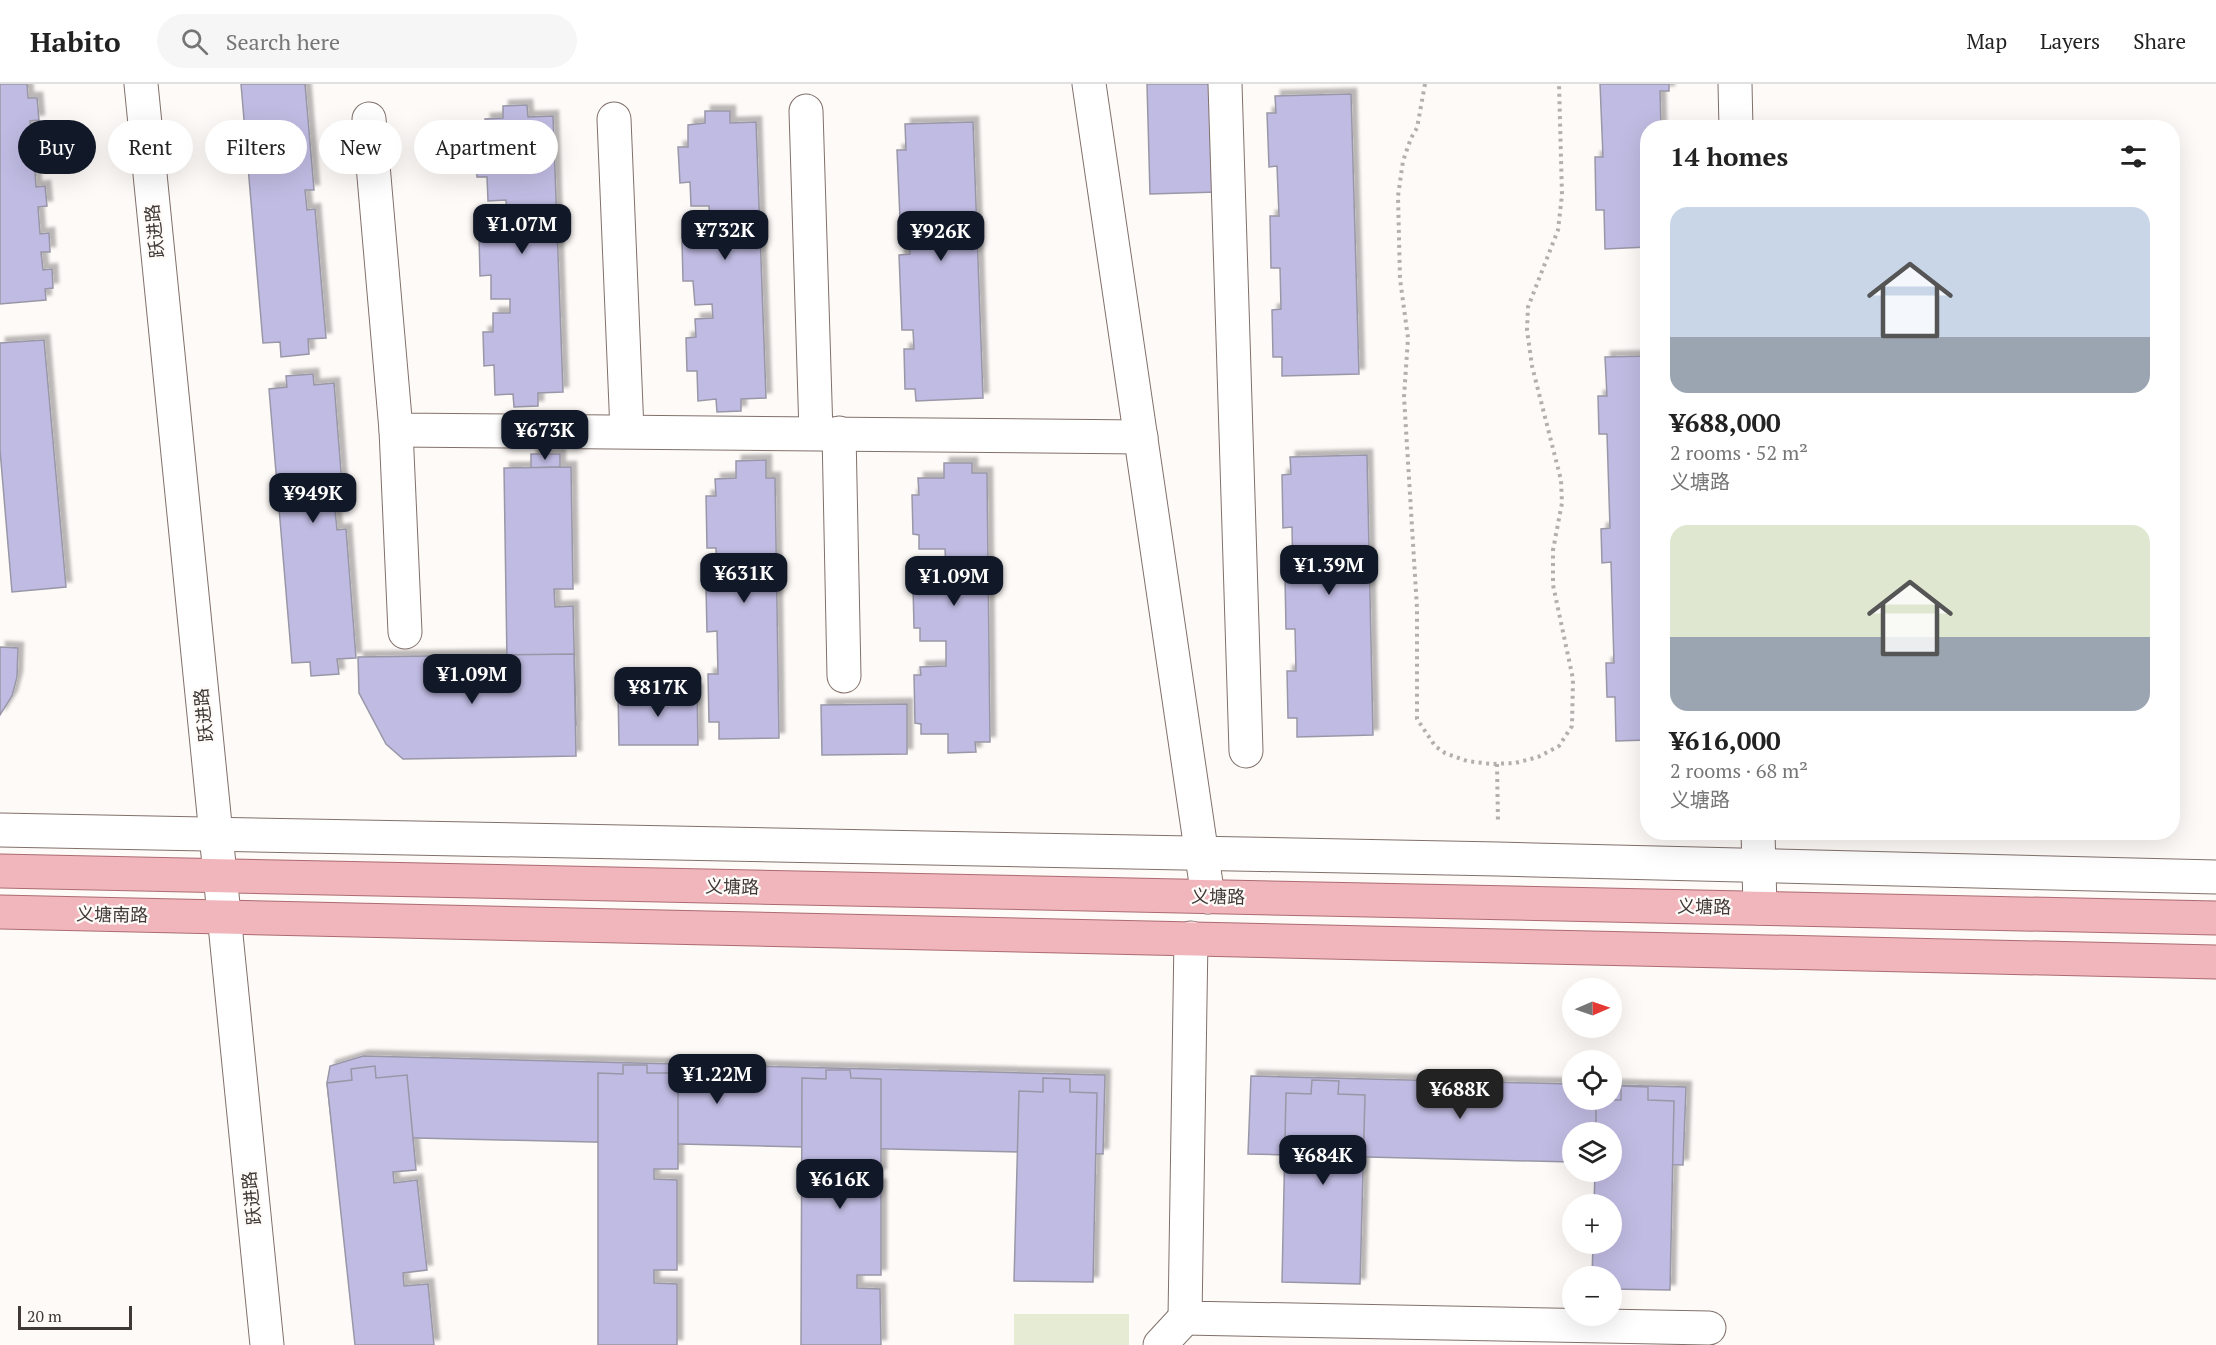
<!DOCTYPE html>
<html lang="en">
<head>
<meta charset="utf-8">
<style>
  body { margin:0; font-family:"PT Serif","Noto Sans SC",serif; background:#f6f6f6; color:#222; height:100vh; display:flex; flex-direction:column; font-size:22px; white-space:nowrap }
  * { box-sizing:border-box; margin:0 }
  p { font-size:20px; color:#767676 }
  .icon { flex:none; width:33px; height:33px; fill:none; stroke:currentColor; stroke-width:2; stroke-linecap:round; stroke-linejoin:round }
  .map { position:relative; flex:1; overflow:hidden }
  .side { position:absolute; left:1640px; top:36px; width:540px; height:720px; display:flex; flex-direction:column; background:#fff; border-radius:24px; box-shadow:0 6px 24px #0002 }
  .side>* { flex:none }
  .guide { position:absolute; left:18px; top:36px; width:570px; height:54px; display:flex; gap:12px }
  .needle { width:39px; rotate:88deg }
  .buttons { position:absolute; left:1562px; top:894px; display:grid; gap:12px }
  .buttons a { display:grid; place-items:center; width:60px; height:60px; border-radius:50%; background:#fff; box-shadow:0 6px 24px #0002; font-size:30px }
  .scale { position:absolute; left:18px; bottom:15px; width:114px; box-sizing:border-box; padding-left:6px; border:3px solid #3f3835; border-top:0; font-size:16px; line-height:21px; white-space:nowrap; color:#3f3835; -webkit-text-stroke:4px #fefaf8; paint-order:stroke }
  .price { position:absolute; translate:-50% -51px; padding:0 14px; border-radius:12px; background:#111827; color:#fff; font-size:20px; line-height:39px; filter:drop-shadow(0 2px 3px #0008) }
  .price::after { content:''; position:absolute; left:50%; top:36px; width:18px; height:14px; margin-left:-9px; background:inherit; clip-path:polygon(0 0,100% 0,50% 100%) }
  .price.selected { background:#222; color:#fff }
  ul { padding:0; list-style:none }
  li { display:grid; align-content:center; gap:12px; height:318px; padding:0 30px }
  li span { display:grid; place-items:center; height:186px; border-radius:18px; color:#555 }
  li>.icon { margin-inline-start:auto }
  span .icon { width:108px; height:108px; fill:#fffc; stroke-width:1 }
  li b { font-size:26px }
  h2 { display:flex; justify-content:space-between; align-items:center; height:72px; padding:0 30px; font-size:26px }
  .tag { padding:0 21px; border-radius:27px; background:#fff; box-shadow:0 6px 24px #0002; font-size:21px; line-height:54px }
  .tag.selected { background:#111827; color:#fff }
  header { display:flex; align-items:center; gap:36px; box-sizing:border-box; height:84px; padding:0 30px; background:#fff; border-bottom:2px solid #e0e0e0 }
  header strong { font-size:28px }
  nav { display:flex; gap:33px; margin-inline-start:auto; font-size:21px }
  .search { width:420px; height:54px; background:#f6f6f6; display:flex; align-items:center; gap:15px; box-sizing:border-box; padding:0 21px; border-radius:33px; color:#767676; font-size:22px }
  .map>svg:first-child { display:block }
  .green { fill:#e6ecd3 }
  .building { fill:#c0bbe2; stroke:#9997a7; stroke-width:1.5; filter:url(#shadow) }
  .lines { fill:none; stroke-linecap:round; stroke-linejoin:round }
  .minor-casing { stroke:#81706a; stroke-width:35 }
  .major-casing { stroke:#ac6b70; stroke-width:35 }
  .path { stroke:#b4afad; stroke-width:4; stroke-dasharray:3 4.5; stroke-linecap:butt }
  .minor { stroke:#fff; stroke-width:33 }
  .major { stroke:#f0b6bc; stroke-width:33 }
  .labels { text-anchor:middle; stroke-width:4.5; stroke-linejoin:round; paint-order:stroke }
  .street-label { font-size:18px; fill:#3f3835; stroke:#fefaf8 }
</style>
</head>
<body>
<header>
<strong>Habito</strong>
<div class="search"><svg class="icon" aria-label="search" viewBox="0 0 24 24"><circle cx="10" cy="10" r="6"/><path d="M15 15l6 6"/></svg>Search here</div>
<nav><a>Map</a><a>Layers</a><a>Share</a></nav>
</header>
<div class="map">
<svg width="2216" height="1261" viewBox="0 0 2216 1261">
  <defs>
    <filter id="shadow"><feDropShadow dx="5.5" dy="-5.5" stdDeviation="1.5" flood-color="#0004"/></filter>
  </defs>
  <rect width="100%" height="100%" fill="#fefaf8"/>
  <rect class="green" x="1014" y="1230" width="115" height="31"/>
  <g class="building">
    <path d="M0,0H27L28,14H37L39,36L30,37L33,67L42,66L44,87L35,88L36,103L45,102L47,122L38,123L40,150L49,149L50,168H41L43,186L52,185L53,204L45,205L46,216L0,220Z"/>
    <path d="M241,0H305L314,106H305L307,126L315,125L326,254L308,255L309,270L281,273L280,258L263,259Z"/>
    <path d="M1147,0H1214L1217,108L1150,110Z"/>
    <path d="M1600,0H1669V7H1660L1661,44H1647V163L1605,165L1604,126H1596L1595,73H1603Z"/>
    <path d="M1351,10L1359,290L1282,292V273H1273L1272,226L1281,225L1280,184H1271L1270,132H1279L1277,82L1269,83L1267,29H1276L1275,12Z"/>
    <path d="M527,21L528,33L553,32L563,308L538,309V322L514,323L513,310L495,311L494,281L484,282L483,248H493V229H510V215H491V191L480,192L479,151H489V134L507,133L506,116L488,117L487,93H477L476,57H486L485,35L503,34V22Z"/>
    <path d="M705,27H730V39L756,38L766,314L741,315V327L717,328L716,315L698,317L697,287H687L686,254L696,253L695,235L713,234L712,220L695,221L693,197H683L682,157L692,156L691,139L710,138L709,122H691L690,98L680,99L678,63H688V41L705,39Z"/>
    <path d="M973,38L983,314L916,317L915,305H905L904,265H914L913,246H902L899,171L910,170L909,135H900L897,66H906L905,40Z"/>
    <path d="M44,256L66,503L12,508L0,366V259Z"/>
    <path d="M1647,272V656L1616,657L1615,613H1607L1606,579H1614L1611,478L1602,479L1601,445L1610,444L1607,350H1599L1598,312H1607L1605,273Z"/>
    <path d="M313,290L314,301L334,299L344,426H335L337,446L346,445L356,574L337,575L339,590L311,592L310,578L292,579L269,305L287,303L286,292Z"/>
    <path d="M531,370H560V383L531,384Z"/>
    <path d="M1367,371L1373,651L1297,653V634H1288L1287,587H1296L1295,545H1286L1285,493L1293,494L1292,443L1283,444L1282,391L1291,390L1290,373Z"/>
    <path d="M766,376V394H775L779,654L719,655V638H709L708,590H718L717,547L707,548L706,505L717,504L716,464H707L706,412H716L715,395L736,394V377Z"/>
    <path d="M944,379H972V389H987L990,658H975L976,668L948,669V650H921V640L915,639L914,591H921L920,583L946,582V557H920V544H914L913,501L919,500L920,488H946L945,465H919V451L913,450L912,411H919L918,394H944Z"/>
    <path d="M571,383L573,505H554L555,523L573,522L576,641L508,643L504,384Z"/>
    <path d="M0,563L18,564L17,593L12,612L0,631Z"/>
    <path d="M574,570L576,672L403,675L386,660L359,609L358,573Z"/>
    <path d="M697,606L698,661H619L618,607Z"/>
    <path d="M907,620V670L822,671L821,621Z"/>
    <path d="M363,972L1105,991L1103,1070L333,1052L327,999L330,982Z"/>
    <path d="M623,981H647V989H678V1085H654V1095L677,1096V1186H654V1199L677,1200V1261H598V989L623,990Z"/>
    <path d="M375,982L376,994L407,991L416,1086L393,1088L394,1099L417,1096L427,1186L403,1189L404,1202L428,1200L434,1261H355L327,999L352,996L351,985Z"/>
    <path d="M826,986H850L851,994L881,995V1090H857V1100L881,1101V1191H857V1204L880,1205L881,1261H801L802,994L826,995Z"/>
    <path d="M1251,992L1572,1000V1016H1611V1001L1686,1003L1683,1081L1611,1079V1048H1572V1078L1248,1070Z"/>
    <path d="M1043,994L1070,995V1008L1097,1009L1093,1198L1014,1197L1019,1007L1043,1008Z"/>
    <path d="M1312,996L1339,997L1338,1010L1365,1011L1360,1200L1282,1198L1286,1009L1311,1010Z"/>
    <path d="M1621,1002L1648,1003V1016L1674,1017L1670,1206L1611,1205V1192H1592L1593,1160H1611V1120H1594L1595,1088H1611V1048H1596V1016H1621Z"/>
  </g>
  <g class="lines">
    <defs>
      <g id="minor">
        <path d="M141,0L267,1261"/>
        <path d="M1089,0L1208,813"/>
        <path d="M1225,0L1246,667"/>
        <path d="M1735,0L1736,44"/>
        <path d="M806,27L816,349"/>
        <path d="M369,35L396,346L1141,353"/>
        <path d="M614,35L627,347"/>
        <path d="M396,346L405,548"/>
        <path d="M839,349L844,592"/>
        <path d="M0,746L1498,775L2216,793"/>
        <path d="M1758,748L1760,824"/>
        <path d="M1191,854L1185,1234L1709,1244"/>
        <path d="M1160,1261L1185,1234"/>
      </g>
      <g id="major">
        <path d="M0,787L2216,834"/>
        <path d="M0,828L2216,878"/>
      </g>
    </defs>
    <use href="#minor" class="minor-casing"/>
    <use href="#major" class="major-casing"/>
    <g class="path">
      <path d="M1425,0L1417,44L1411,54L1403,77L1398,112L1400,195L1408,254L1404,313L1417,524V635L1435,662L1445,669L1467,677L1491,680L1515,679L1538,673L1559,662L1572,642L1573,595L1553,501V466L1562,419L1561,396L1532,282L1527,246L1528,223L1558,146L1562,111L1559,0"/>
      <path d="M1497,680L1498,739"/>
    </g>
    <use href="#minor" class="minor"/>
    <use href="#major" class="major"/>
  </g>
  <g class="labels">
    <g class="street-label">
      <text transform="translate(155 147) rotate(-96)" y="6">跃进路</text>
      <text transform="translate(204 631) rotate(-96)" y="6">跃进路</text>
      <text transform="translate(732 803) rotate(1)" y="6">义塘路</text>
      <text transform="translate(1218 813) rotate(1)" y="6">义塘路</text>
      <text transform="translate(1704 823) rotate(1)" y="6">义塘路</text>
      <text transform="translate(112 831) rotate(1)" y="6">义塘南路</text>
      <text transform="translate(252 1114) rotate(-96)" y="6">跃进路</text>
    </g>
  </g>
</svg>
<div class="buttons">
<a><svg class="needle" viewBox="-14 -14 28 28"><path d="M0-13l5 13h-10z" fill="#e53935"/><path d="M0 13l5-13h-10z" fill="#767676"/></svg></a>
<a><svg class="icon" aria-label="locate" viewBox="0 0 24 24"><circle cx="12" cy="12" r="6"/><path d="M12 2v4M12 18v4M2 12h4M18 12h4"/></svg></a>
<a><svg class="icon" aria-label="layers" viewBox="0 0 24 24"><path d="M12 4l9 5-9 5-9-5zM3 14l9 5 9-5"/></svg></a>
<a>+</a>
<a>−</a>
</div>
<div class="scale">20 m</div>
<b class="price" style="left:522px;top:171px">¥1.07M</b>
<b class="price" style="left:725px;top:177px">¥732K</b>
<b class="price" style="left:941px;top:178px">¥926K</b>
<b class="price" style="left:545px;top:377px">¥673K</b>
<b class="price" style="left:313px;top:440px">¥949K</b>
<b class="price" style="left:1329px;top:512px">¥1.39M</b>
<b class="price" style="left:744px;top:520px">¥631K</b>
<b class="price" style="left:954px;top:523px">¥1.09M</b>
<b class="price" style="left:472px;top:621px">¥1.09M</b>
<b class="price" style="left:658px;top:634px">¥817K</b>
<b class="price" style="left:717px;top:1021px">¥1.22M</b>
<b class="price selected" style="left:1460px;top:1036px">¥688K</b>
<b class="price" style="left:1323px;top:1102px">¥684K</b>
<b class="price" style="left:840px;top:1126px">¥616K</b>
<div class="guide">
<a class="tag selected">Buy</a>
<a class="tag">Rent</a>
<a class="tag">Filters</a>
<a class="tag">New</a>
<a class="tag">Apartment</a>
</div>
<section class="side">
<h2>14 homes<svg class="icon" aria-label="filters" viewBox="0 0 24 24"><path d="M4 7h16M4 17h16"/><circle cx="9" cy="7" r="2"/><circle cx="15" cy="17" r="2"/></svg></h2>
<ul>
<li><span style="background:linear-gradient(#c9d6e8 70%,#9aa5b1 0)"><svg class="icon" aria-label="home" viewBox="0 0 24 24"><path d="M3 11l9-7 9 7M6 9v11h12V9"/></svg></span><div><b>¥688,000</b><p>2 rooms · 52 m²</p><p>义塘路</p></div></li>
<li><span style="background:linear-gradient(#dfe7d0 60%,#9aa5b1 0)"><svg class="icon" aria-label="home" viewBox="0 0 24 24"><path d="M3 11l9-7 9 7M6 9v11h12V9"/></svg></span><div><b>¥616,000</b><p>2 rooms · 68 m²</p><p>义塘路</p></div></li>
</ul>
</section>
</div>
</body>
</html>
